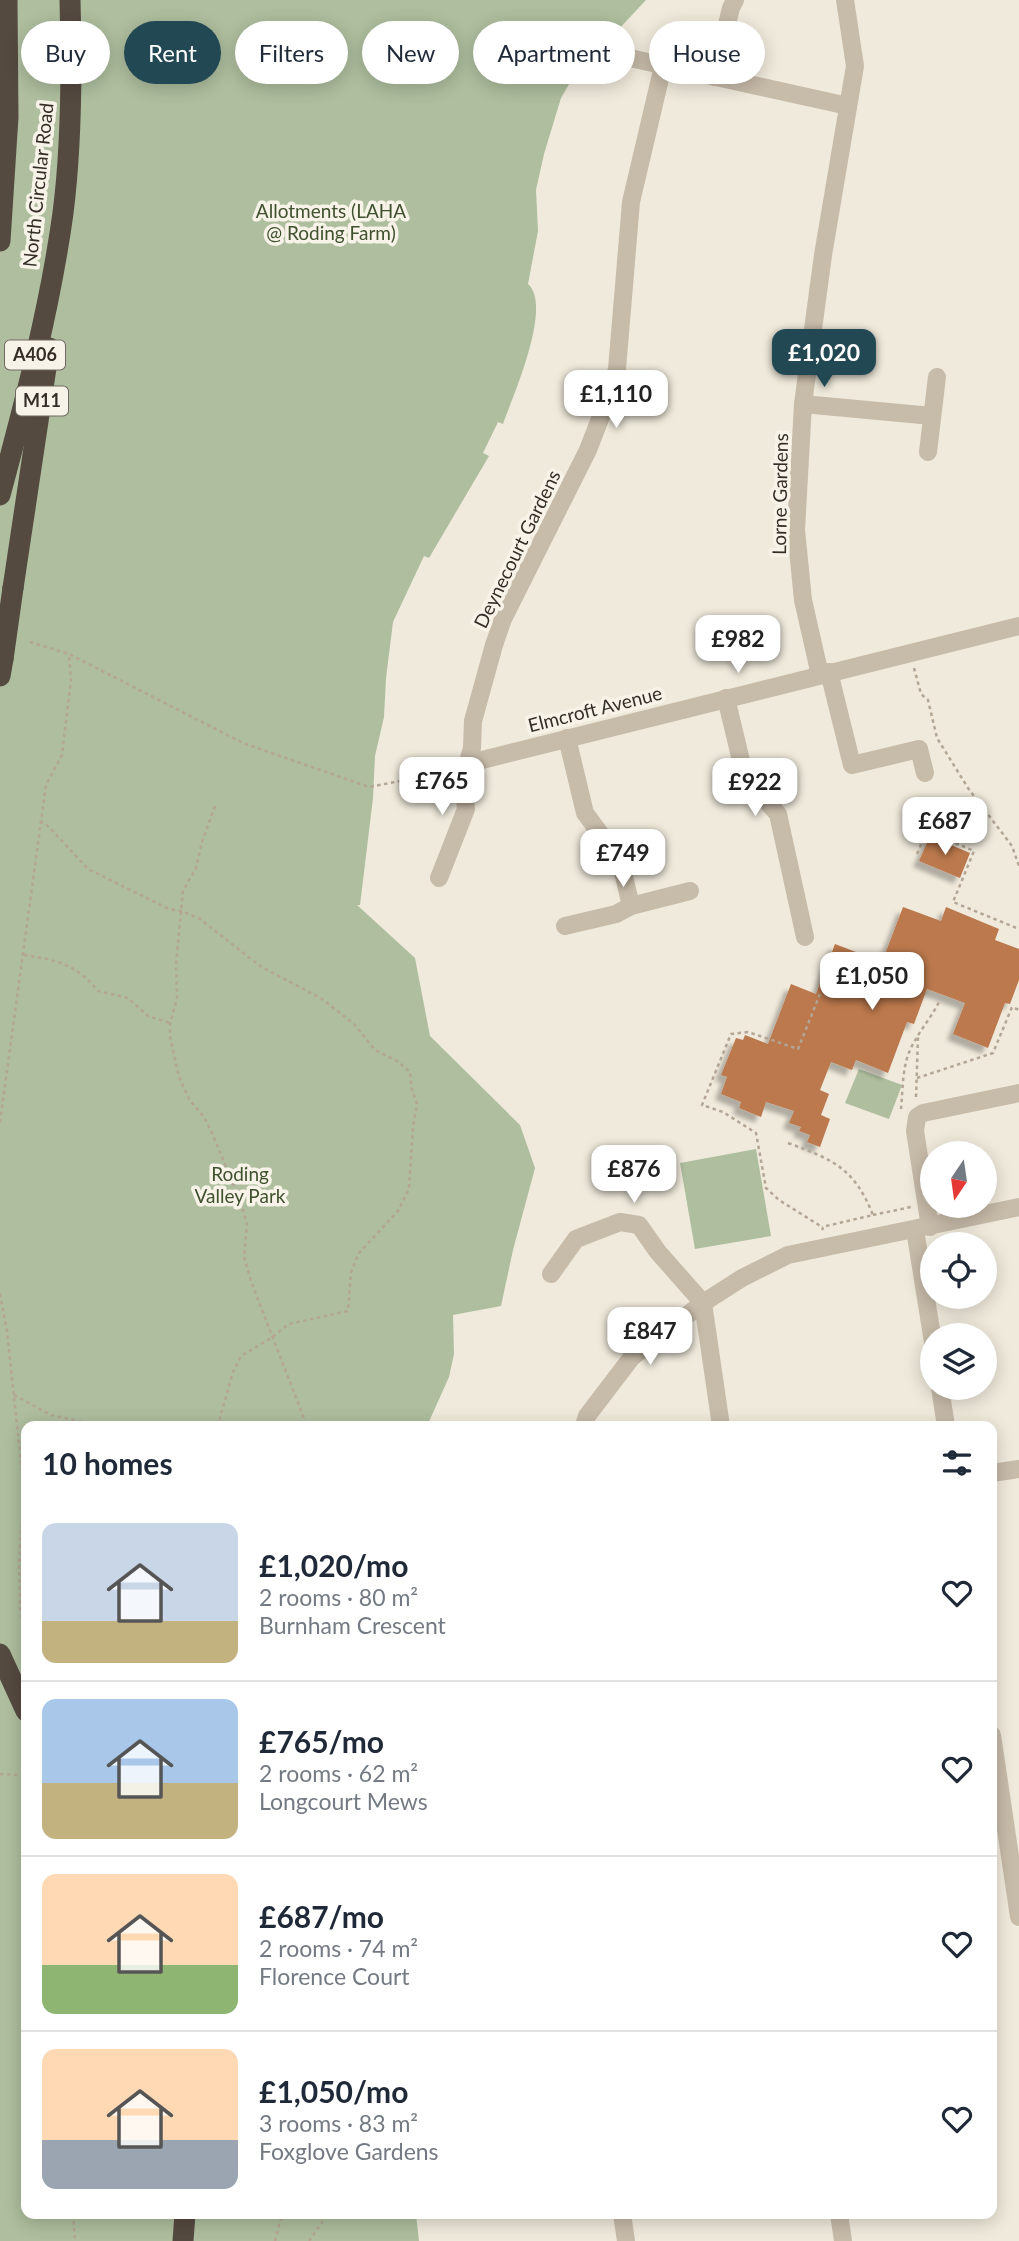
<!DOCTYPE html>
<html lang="en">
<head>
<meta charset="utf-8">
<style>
  body { margin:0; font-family:Lato,sans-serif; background:#f6f6f7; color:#1f2937; height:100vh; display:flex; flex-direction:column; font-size:26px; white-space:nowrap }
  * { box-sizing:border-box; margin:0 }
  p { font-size:23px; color:#747a83 }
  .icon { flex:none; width:38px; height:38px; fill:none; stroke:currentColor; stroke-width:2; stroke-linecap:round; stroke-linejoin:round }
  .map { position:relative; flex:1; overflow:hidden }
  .drawer { position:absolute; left:21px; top:1421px; width:976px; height:798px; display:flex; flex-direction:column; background:#fff; border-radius:14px; box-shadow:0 4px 18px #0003 }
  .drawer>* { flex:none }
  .guide { position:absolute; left:21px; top:21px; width:978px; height:63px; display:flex; gap:14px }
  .needle { width:46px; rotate:193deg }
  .tools { position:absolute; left:920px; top:1141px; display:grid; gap:14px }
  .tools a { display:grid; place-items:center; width:77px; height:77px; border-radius:50%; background:#fff; box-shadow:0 4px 18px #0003; font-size:35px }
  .price { position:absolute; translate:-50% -60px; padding:0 16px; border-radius:14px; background:#fff; color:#222; font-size:23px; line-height:46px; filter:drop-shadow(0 2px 4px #0008) }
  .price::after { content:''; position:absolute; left:50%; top:42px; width:21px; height:16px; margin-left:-10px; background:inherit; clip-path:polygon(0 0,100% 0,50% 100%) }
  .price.active { background:#214853; color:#fff }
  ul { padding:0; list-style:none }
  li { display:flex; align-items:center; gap:21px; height:175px; padding:0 21px }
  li+li { border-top:2px solid #e0e1e3 }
  li span { display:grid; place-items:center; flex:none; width:196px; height:140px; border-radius:14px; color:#555 }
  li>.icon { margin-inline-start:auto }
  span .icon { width:84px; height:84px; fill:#fffc; stroke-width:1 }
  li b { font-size:30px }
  h2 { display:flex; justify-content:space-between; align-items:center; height:84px; padding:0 21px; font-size:30px }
  .tag { padding:0 24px; border-radius:32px; background:#fff; box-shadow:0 4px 18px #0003; font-size:24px; line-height:63px }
  .tag.active { background:#214853; color:#fff }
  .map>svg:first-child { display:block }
  .green { fill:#aebe9e }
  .building { fill:#bc794e; filter:url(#shadow) }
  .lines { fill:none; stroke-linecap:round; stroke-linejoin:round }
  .path { stroke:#b3a694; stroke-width:2.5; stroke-dasharray:3.5 3.5; stroke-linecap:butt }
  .minor { stroke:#c7bba9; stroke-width:18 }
  .highway { stroke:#554a40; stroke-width:21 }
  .highway-bridge { stroke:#554a40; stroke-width:21 }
  .labels { text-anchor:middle; stroke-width:7; stroke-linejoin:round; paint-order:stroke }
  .shield { fill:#f8f3e8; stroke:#706962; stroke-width:2 }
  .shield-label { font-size:18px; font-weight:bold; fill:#352e28 }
  .street-label { font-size:19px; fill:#352e28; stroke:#f8f3e8 }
  .park-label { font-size:19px; fill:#3f512e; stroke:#f8f3e8 }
</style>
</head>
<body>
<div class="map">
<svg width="1019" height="2241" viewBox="0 0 1019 2241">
  <defs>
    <filter id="shadow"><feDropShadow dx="-6" dy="6" stdDeviation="2" flood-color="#0004"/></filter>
  </defs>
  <rect width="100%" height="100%" fill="#f0eadc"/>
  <g class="green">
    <path d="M0,0H646L587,63L582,62L561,98L544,154L536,190L538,231L528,284C553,306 513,396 503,424L498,422L483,453L489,456L429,558L424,556L393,622L386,678L384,717L375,756L373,798L360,905H357L415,958L430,1036L520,1125L535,1168L513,1250L501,1306L453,1315L454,1354L449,1377L427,1426H26V2214H416L419,2241H0Z"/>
    <path d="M859,1069L902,1085L889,1119L845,1103Z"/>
    <path d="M756,1149L771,1236L695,1249L680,1163Z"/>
  </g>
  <g class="building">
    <path d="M930,836L970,853L960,878L919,861Z"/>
    <path d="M903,907L941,921L946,907L999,929L995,940L1019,949V980L1010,1004L1005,1003L988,1048L953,1034L965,1003L927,989L914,1024L907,1022L888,1073L856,1060L852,1070L831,1062L820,1090L829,1094L821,1115L830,1119L820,1147L807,1142L810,1135L799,1131L801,1127L789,1123L794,1111L766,1102L761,1117L739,1108L741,1102L721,1094L727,1077L721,1075L736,1038L743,1040L745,1035L768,1044L791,984L816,994L835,944L882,962Z"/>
  </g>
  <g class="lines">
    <g class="path">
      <path d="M30,642L69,654L243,743L369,787L447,772"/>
      <path d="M914,668L921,694L928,700L937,738L968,788L1012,846L1019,866"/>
      <path d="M215,806L202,842L196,868L183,891L176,964L177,999L170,1023V1037L179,1077L189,1099L204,1117L212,1133L241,1203L247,1224L244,1257L252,1284L307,1426"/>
      <path d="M40,821L48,826L88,869L169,909L182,911L200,919L260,966L322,999L354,1024L375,1050L397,1061L410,1072L412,1090L417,1104L413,1127L409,1189L398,1211L358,1254L351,1273L348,1311L289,1324L271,1338L241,1356L233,1372L219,1421L210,1426"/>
      <path d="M917,854L927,831L974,851L953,902L1019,929"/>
      <path d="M24,955C57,960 76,964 98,991L128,998L148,1016L170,1023"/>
      <path d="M820,994L798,1049L748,1032L731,1034L702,1105L723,1112L756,1133L766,1188L779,1200L822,1227L823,1230"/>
      <path d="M917,1078L993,1053L1012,1007L1019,1010"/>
      <path d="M916,1097L918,1037"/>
      <path d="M901,1109C903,1089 902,1066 911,1048C919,1031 932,1017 940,1000"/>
      <path d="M0,1122L46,785L62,755L71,680L69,654"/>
      <path d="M788,1143C834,1160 854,1168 873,1215L822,1227"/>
      <path d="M873,1215L911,1207"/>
      <path d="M0,1294L7,1331L24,1491L19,1561L20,1608L26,1647"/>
      <path d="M14,1395L51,1415L101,1426L138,1424L143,1426"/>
      <path d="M218,1426L219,1421L243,1426"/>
      <path d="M19,1561L26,1557"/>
      <path d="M0,1774L19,1775L26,1773"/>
      <path d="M73,2214L75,2241"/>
      <path d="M275,2241L282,2214"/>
      <path d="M309,2241L328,2214"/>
    </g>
    <g class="minor">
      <path d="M630,58L848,106"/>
      <path d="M714,77L731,8L735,0"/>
      <path d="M803,404L932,416"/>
      <path d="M928,452L937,377"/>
      <path d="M829,672L852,765L919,749L925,773"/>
      <path d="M820,675L803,600L796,530L803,404L823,255L855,66L845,0"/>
      <path d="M726,698L744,773L752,785L778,814L805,937"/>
      <path d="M567,738L585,813L616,855L622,868L631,906"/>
      <path d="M466,764L1019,626"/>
      <path d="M439,878L466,809L463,779L472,748L473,721L494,645L503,619L588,450L613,385L617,369L631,202L663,66"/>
      <path d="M565,926L616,914L631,906L690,891"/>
      <path d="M930,1227L915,1131L917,1117L923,1113L1019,1093"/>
      <path d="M915,1230L933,1342"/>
      <path d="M551,1274L576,1239L620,1222L639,1225L658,1252L703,1303"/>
      <path d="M703,1303L721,1426"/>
      <path d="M940,1388L946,1426"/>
      <path d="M584,1426L587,1416L632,1357L703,1303L742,1278L788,1255L1019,1207"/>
      <path d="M992,1473L1019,1469"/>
      <path d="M992,1735L1019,1917"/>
      <path d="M622,2214L626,2241"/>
      <path d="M839,2214L843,2241"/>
    </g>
    <g class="highway">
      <path d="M0,241L8,117L7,0"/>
      <path d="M0,495C25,402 50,308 63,213C72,143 72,71 70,0"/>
      <path d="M13,588L49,348"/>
      <path d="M0,676L3,659"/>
      <path d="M0,1654L26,1711"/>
      <path d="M183,2241L185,2214"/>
    </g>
    <path class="highway-bridge" d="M3,659L13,588"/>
  </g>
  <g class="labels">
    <g class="shield">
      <rect x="5" y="340.5" width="60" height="29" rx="5"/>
      <rect x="16" y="386.5" width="52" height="29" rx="5"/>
    </g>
    <g class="shield-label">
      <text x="35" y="361">A406</text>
      <text x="42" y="407">M11</text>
    </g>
    <g class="street-label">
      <text transform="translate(38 185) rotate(-84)" y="7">North Circular Road</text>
      <text transform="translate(780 494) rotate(-89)" y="7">Lorne Gardens</text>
      <text transform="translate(517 549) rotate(-64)" y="7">Deynecourt Gardens</text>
      <text transform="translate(595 709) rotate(-14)" y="7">Elmcroft Avenue</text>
    </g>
    <g class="park-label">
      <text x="331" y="218">Allotments (LAHA<tspan x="331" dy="22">@ Roding Farm)</tspan></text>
      <text x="240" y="1181">Roding<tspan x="240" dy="22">Valley Park</tspan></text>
    </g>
  </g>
</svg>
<div class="tools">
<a><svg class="needle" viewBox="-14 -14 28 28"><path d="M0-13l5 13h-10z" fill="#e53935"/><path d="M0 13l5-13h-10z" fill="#747a83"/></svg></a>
<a><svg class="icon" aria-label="locate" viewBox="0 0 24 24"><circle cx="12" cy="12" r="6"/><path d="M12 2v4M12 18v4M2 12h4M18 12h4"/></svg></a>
<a><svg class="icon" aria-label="layers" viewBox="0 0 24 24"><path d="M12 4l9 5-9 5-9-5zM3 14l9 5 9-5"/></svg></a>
</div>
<b class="price active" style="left:824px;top:389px">£1,020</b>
<b class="price" style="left:616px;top:430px">£1,110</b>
<b class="price" style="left:738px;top:675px">£982</b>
<b class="price" style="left:442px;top:817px">£765</b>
<b class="price" style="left:755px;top:818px">£922</b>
<b class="price" style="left:945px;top:857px">£687</b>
<b class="price" style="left:623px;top:889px">£749</b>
<b class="price" style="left:872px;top:1012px">£1,050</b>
<b class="price" style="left:634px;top:1205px">£876</b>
<b class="price" style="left:650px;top:1367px">£847</b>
<div class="guide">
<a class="tag">Buy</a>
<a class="tag active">Rent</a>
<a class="tag">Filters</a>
<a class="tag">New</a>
<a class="tag">Apartment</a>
<a class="tag">House</a>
</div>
<section class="drawer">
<h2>10 homes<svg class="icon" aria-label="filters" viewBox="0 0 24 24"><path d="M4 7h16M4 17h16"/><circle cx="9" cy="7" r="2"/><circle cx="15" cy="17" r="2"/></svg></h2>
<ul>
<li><span style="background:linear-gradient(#c9d6e8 70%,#c2b280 0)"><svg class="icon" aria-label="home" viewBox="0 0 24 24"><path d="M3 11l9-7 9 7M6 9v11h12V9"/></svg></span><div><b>£1,020/mo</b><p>2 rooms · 80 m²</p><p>Burnham Crescent</p></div><svg class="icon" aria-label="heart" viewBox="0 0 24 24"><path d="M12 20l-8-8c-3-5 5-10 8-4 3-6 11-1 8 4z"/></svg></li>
<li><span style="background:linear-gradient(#a9c7e8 60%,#c2b280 0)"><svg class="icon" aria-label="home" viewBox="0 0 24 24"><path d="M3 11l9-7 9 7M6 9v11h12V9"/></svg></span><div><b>£765/mo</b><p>2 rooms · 62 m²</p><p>Longcourt Mews</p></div><svg class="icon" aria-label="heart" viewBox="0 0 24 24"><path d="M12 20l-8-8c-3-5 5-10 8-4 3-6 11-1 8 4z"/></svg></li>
<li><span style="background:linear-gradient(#ffd9b3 65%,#8fb573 0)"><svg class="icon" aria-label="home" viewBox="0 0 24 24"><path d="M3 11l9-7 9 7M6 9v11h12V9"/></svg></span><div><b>£687/mo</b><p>2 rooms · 74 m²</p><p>Florence Court</p></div><svg class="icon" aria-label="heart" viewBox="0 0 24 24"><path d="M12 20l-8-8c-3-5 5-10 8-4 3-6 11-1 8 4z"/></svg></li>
<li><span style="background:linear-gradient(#ffd9b3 65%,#9aa5b1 0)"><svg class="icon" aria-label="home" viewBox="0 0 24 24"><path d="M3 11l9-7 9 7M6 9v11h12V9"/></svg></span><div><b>£1,050/mo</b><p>3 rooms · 83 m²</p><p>Foxglove Gardens</p></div><svg class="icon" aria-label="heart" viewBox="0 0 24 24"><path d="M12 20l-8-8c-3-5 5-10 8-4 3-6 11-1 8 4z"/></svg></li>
</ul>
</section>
</div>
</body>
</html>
